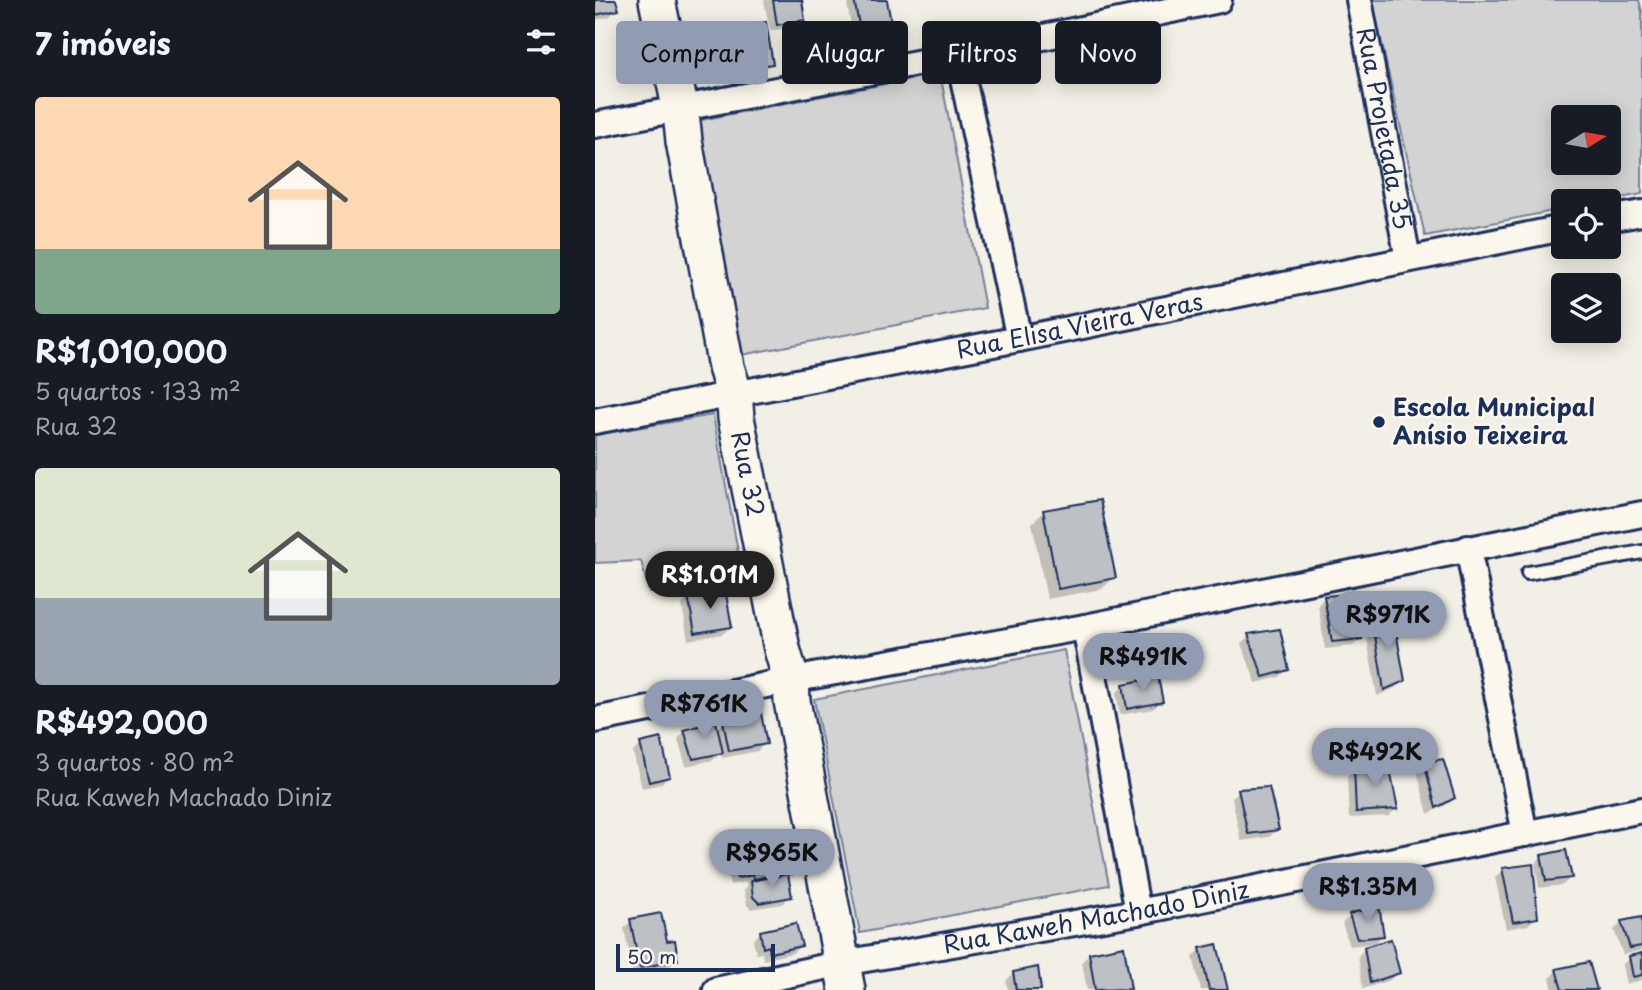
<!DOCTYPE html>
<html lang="pt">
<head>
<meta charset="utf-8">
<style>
  body { margin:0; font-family:"Playpen Sans",sans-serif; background:#20242c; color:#f1f3f6; height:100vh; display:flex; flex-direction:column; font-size:26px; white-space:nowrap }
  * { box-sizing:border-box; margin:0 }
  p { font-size:23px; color:#9ea1a6 }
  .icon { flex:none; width:38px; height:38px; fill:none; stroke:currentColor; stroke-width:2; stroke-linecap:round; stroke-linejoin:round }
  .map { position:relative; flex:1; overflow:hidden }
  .details { display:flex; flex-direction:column; background:#171b24; width:595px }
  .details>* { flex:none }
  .banner { position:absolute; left:21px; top:21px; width:665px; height:63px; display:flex; gap:14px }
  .needle { width:46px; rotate:79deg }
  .fabs { position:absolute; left:956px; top:105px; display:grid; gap:14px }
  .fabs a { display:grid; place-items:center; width:70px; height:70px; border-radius:7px; background:#171b24; box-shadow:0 4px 18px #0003; font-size:35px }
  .scale { position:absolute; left:21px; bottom:18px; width:159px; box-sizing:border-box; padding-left:7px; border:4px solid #1b2f5e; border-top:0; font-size:19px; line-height:24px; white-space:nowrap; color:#1b2f5e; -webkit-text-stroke:5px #fbf7ec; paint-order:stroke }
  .price { position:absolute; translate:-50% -60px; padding:0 16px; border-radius:24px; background:#919bb2; color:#111; font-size:23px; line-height:46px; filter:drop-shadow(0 2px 4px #0008) }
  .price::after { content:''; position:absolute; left:50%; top:42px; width:21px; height:16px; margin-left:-10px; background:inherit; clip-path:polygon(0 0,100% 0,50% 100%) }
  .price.on { background:#222; color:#fff }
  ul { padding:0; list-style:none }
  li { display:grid; align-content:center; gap:14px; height:371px; padding:0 35px }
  li span { display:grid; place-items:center; height:217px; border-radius:7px; color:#555 }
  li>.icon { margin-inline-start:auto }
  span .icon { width:126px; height:126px; fill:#fffc; stroke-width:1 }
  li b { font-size:30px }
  h2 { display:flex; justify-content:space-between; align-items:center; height:84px; padding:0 35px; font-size:30px }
  .tag { padding:0 24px; border-radius:7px; background:#171b24; box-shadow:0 4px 18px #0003; font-size:24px; line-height:63px }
  .tag.on { background:#919bb2; color:#111 }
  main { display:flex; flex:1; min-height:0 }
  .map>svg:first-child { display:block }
  .green { fill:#d2d3d2; stroke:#768198; stroke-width:2; fill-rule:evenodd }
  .shadow { fill:#0003 }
  .building { fill:#bdc0c4; stroke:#1b2f5e; stroke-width:2 }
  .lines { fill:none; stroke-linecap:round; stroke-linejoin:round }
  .service-casing { stroke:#1b2f5e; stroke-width:18 }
  .minor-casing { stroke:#1b2f5e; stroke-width:30 }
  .secondary-casing { stroke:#1b2f5e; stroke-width:40 }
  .service { stroke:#fbf7ec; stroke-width:12 }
  .minor { stroke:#fbf7ec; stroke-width:24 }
  .secondary { stroke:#fbf7ec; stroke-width:35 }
  .poi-dot { fill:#1b2f5e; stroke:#fbf7ec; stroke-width:2.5 }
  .labels { text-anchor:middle; stroke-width:5; stroke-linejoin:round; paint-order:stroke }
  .street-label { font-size:24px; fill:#1b2f5e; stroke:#fbf7ec }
  .poi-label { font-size:24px; font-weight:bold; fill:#1b2f5e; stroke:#fbf7ec; text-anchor:start }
</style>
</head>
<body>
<main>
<section class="details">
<h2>7 imóveis<svg class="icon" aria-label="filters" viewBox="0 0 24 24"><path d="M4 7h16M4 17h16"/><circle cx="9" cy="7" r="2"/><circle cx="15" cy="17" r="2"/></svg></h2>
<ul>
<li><span style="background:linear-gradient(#ffd9b3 70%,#7fa58c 0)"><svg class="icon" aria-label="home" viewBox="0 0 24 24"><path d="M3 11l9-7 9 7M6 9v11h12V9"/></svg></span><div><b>R$1,010,000</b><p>5 quartos · 133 m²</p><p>Rua 32</p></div></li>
<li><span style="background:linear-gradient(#dfe7d0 60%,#9aa5b1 0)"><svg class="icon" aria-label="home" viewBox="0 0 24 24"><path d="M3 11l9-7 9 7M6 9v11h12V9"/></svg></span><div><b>R$492,000</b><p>3 quartos · 80 m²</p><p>Rua Kaweh Machado Diniz</p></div></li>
</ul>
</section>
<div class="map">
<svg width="1047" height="990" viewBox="0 0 1047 990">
  <rect width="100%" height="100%" fill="#f2efe6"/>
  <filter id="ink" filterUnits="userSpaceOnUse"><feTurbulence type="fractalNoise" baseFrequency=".0143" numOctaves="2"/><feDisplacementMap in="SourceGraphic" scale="14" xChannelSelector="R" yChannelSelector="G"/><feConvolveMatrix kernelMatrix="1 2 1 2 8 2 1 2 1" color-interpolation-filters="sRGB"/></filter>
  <g filter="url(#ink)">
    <g class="green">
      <path d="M777,0H1044L1047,12V194L1009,201H968V209L830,236ZM1013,117V163H968V117Z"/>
      <path d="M345,73L390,308L141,356L96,122Z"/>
      <path d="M118,415L148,579L54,592L46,561L0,563V435Z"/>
      <path d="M469,650L514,885L265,933L219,699Z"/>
    </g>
    <g class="shadow">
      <path d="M0,0H20L22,9L14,17L0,20Z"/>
      <path d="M169,0H205L209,19L201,27L175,31Z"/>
      <path d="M257,0H290L295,28L287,35L259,40L252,5Z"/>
      <path d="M135,30L176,63L169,71L133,77L127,38Z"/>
      <path d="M449,512L519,577L507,589L452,599L437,523Z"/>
      <path d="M94,597L136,626L128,634L93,640L87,605Z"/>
      <path d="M730,597L766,639L758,646L730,649L723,605Z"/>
      <path d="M777,620L808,680L800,688L782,696L770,627Z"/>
      <path d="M684,631L692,669L685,677L661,683L646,643L654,636Z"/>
      <path d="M528,686L566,701L558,709L525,715L521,693Z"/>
      <path d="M128,723L170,743L163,751L127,758L126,753L118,760L91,766L83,739L90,731L121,730Z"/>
      <path d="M745,737L764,754L757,762L742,769L738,745Z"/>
      <path d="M46,745L73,776L66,784L47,788L38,752Z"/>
      <path d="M830,764L858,797L851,805L833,814L822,771Z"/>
      <path d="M760,769L801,808L794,816L754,818L752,777Z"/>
      <path d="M644,791L682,830L674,837L646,841L637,798Z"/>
      <path d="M947,856L975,878L968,885L944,888L940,864Z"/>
      <path d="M140,863L205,869L198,876L192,877L195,896L187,904L156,909L152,905L149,890L152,887L151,882L135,885L132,870Z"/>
      <path d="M908,870L941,917L933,925L911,929L900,877Z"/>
      <path d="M752,884L767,900L760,907L749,912L745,891Z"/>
      <path d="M783,907L787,935L780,943L755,946L747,923L755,916Z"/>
      <path d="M1047,919V950L1028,955L1019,930L1027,922Z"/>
      <path d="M36,921L70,944L82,959L74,967L38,974L29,928Z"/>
      <path d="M166,932L205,946L197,953L168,960L167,953L161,954L158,940Z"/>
      <path d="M770,948L803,972L795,980L768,989L763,956Z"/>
      <path d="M606,950L631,990H606L598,957Z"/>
      <path d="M494,954L534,989L492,990L487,962Z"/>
      <path d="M1047,955V980L1031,984L1027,965L1035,957Z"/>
      <path d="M962,970L1000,990H958L955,978Z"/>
      <path d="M418,973L445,990H413L411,981Z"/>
    </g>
    <g class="building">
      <path d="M0,0H21L24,10L0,15Z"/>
      <path d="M178,0H207L210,20L182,25Z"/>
      <path d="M259,0H292L297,28L266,34Z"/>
      <path d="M171,22L178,64L140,70L134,29Z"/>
      <path d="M505,500L521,578L463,589L448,510Z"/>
      <path d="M130,589L137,627L100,633L93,596Z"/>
      <path d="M768,593L770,625L767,639L737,642L729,596Z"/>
      <path d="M798,615L810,681L789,690L777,618Z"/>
      <path d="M685,629L694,670L668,677L653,634Z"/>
      <path d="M563,677L568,702L532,709L528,684Z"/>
      <path d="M166,713L172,744L134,751L128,721Z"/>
      <path d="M121,721L128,753L98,759L89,730Z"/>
      <path d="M764,732L766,755L749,763L744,736Z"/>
      <path d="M66,738L75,777L54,782L45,743Z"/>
      <path d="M848,759L860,798L841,808L829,762Z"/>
      <path d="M793,760L803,809L761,812L759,768Z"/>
      <path d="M674,787L684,830L653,834L643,789Z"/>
      <path d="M203,849L207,869L159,879L158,875L142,878L139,861Z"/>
      <path d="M971,850L977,878L951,881L946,855Z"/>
      <path d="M938,864L943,918L918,922L907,868Z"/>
      <path d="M193,874L197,897L164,903L158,897L156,881Z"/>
      <path d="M765,880L769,900L756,906L752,882Z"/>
      <path d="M784,905L789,936L762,939L754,914Z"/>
      <path d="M66,913L72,941L80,940L83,960L45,968L35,919Z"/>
      <path d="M1047,917V946L1035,948L1026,921Z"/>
      <path d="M201,923L207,946L175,953L174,946L168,948L165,931Z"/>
      <path d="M796,939L805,973L775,983L769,947Z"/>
      <path d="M622,944L633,990H614L605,948Z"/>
      <path d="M529,946L536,989L500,990L494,953Z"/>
      <path d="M1047,953V975L1038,977L1034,956Z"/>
      <path d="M994,962L1002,990H967L961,969Z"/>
      <path d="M443,967L446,990H421L418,972Z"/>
    </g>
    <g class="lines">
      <defs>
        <path id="service" d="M933,573L1047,552"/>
        <g id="minor">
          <path id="s1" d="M764,0L813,259"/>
          <path d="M363,55L424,339"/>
          <path d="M0,125L363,55L624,0"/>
          <path d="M1013,219L1047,213"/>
          <path id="s2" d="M0,421L424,339L968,228"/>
          <path d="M873,548L930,834"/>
          <path d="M490,627L543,912"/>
          <path d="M0,720L196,680L490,627L1047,514"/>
          <path id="s3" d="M121,990L248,963L543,912L1047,810"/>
        </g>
        <g id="secondary">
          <path id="s4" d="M62,0C71,47 85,93 89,141L131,367L139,393L141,418L187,649L196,680L197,701L252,990"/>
        </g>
      </defs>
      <use href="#service" class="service-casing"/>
      <use href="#minor" class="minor-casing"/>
      <use href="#secondary" class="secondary-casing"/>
      <use href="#service" class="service"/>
      <use href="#minor" class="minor"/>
      <use href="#secondary" class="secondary"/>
    </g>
  </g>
  <circle class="poi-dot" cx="784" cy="422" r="7"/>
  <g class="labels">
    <g class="street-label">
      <text dy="8" stroke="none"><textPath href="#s1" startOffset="131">Rua Projetada 35</textPath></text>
      <text dy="8" stroke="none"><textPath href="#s2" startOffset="494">Rua Elisa Vieira Veras</textPath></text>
      <text dy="8" stroke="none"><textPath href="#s4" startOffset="483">Rua 32</textPath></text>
      <text dy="8" stroke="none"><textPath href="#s3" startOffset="387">Rua Kaweh Machado Diniz</textPath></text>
    </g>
    <g class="poi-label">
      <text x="798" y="416">Escola Municipal<tspan x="798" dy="28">Anísio Teixeira</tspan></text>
    </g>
  </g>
</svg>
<div class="fabs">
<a><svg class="needle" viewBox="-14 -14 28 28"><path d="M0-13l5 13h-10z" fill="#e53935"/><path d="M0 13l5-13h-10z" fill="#9ea1a6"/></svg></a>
<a><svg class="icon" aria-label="locate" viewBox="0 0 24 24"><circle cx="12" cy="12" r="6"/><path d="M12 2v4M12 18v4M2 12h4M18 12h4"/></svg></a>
<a><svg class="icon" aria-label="layers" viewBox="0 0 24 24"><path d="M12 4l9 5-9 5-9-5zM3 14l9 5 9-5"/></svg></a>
</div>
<div class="scale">50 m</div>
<b class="price on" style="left:115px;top:611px">R$1.01M</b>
<b class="price" style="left:793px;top:651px">R$971K</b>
<b class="price" style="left:548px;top:693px">R$491K</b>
<b class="price" style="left:109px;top:740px">R$761K</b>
<b class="price" style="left:780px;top:788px">R$492K</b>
<b class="price" style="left:177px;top:889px">R$965K</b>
<b class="price" style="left:773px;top:923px">R$1.35M</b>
<div class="banner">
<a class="tag on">Comprar</a>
<a class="tag">Alugar</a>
<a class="tag">Filtros</a>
<a class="tag">Novo</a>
</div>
</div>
</main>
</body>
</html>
